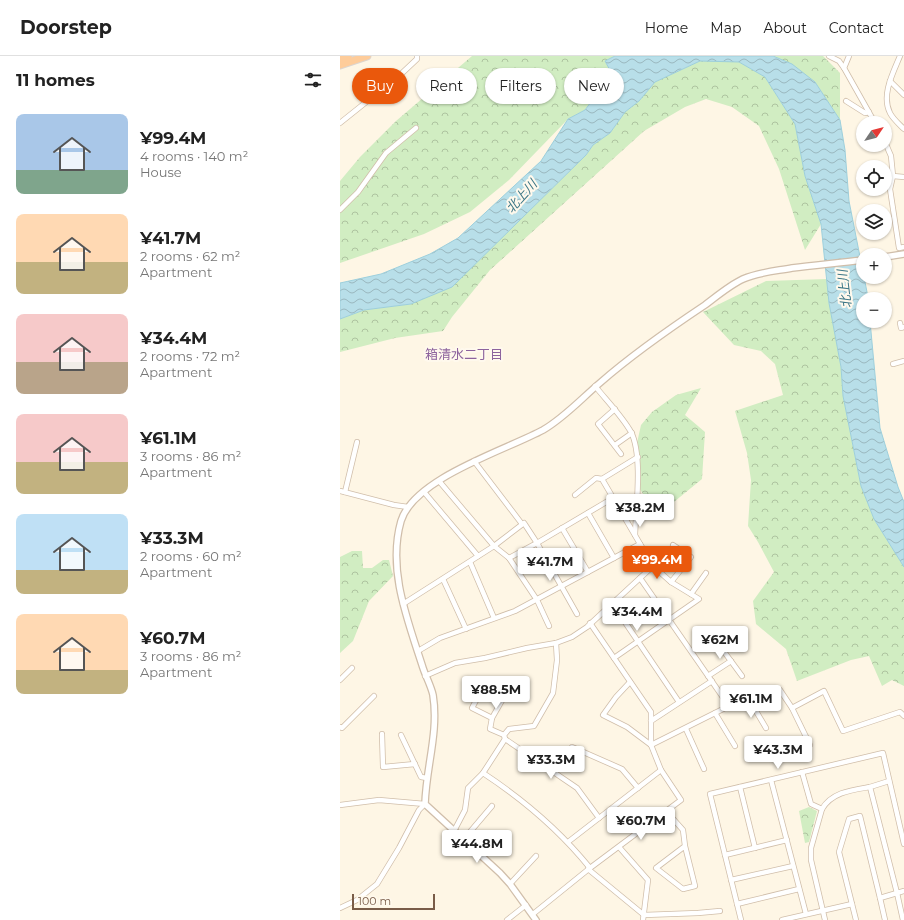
<!DOCTYPE html>
<html lang="en">
<head>
<meta charset="utf-8">
<style>
  body { margin:0; font-family:Montserrat,"Noto Sans JP",sans-serif; background:#f6f6f6; color:#222; height:100vh; display:flex; flex-direction:column; font-size:15px; white-space:nowrap }
  * { box-sizing:border-box; margin:0 }
  p { font-size:13px; color:#767676 }
  .icon { flex:none; width:22px; height:22px; fill:none; stroke:currentColor; stroke-width:2; stroke-linecap:round; stroke-linejoin:round }
  .map { position:relative; flex:1; overflow:hidden }
  .sheet { display:flex; flex-direction:column; background:#fff; width:340px }
  .sheet>* { flex:none }
  .top-card { position:absolute; left:12px; top:12px; width:380px; height:36px; display:flex; gap:8px }
  .needle { width:26px; rotate:55deg }
  .controls { position:absolute; left:516px; top:60px; display:grid; gap:8px }
  .controls a { display:grid; place-items:center; width:36px; height:36px; border-radius:50%; background:#fff; box-shadow:0 1px 3px #0004; font-size:20px }
  .scale { position:absolute; left:12px; bottom:10px; width:83px; box-sizing:border-box; padding-left:4px; border:2px solid #795c48; border-top:0; font-size:11px; line-height:14px; white-space:nowrap; color:#795c48; -webkit-text-stroke:3px #fff9ed; paint-order:stroke }
  .price { position:absolute; translate:-50% -34px; padding:0 9px; border-radius:4px; background:#fff; color:#222; font-size:13px; line-height:26px; filter:drop-shadow(0 1px 2px #0008) }
  .price::after { content:''; position:absolute; left:50%; top:24px; width:12px; height:9px; margin-left:-6px; background:inherit; clip-path:polygon(0 0,100% 0,50% 100%) }
  .price.selected { background:#ea580c; color:#fff }
  ul { padding:0; list-style:none }
  li { display:flex; align-items:center; gap:12px; height:100px; padding:0 16px }
  li span { display:grid; place-items:center; flex:none; width:112px; height:80px; border-radius:8px; color:#555 }
  li>.icon { margin-inline-start:auto }
  span .icon { width:48px; height:48px; fill:#fffc; stroke-width:1 }
  li b { font-size:17px }
  h2 { display:flex; justify-content:space-between; align-items:center; height:48px; padding:0 16px; font-size:17px }
  .pill { padding:0 14px; border-radius:18px; background:#fff; box-shadow:0 1px 3px #0004; font-size:14px; line-height:36px }
  .pill.selected { background:#ea580c; color:#fff }
  header { display:flex; align-items:center; gap:24px; box-sizing:border-box; height:56px; padding:0 20px; background:#fff; border-bottom:1px solid #e0e0e0 }
  header strong { font-size:19px }
  nav { display:flex; gap:22px; margin-inline-start:auto; font-size:14px }
  main { display:flex; flex:1; min-height:0 }
  .map>svg:first-child { display:block }
  .forest { fill:url(#forest-crowns) }
  .water { fill:url(#water-waves); stroke:#9dcfdc }
  .lines { fill:none; stroke-linecap:round; stroke-linejoin:round }
  .minor-casing { stroke:#d0beaa; stroke-width:6 }
  .tertiary-casing { stroke:#d0beaa; stroke-width:8 }
  .trunk-casing { stroke:#dcd5cf; stroke-width:9 }
  .minor { stroke:#fff; stroke-width:4.5 }
  .tertiary { stroke:#fff; stroke-width:5.5 }
  .trunk { stroke:#fecc9a; stroke-width:7 }
  .labels { text-anchor:middle; stroke-width:4; stroke-linejoin:round; paint-order:stroke }
  .water-label { font-size:13px; font-style:italic; fill:#3d7787; stroke:#fff9ed }
  .neighbourhood-label { font-size:13px; fill:#8d639d; stroke:#fff9ed }
</style>
</head>
<body>
<header>
<strong>Doorstep</strong>
<nav><a>Home</a><a>Map</a><a>About</a><a>Contact</a></nav>
</header>
<main>
<section class="sheet">
<h2>11 homes<svg class="icon" aria-label="filters" viewBox="0 0 24 24"><path d="M4 7h16M4 17h16"/><circle cx="9" cy="7" r="2"/><circle cx="15" cy="17" r="2"/></svg></h2>
<ul>
<li><span style="background:linear-gradient(#a9c7e8 70%,#7fa58c 0)"><svg class="icon" aria-label="home" viewBox="0 0 24 24"><path d="M3 11l9-7 9 7M6 9v11h12V9"/></svg></span><div><b>¥99.4M</b><p>4 rooms · 140 m²</p><p>House</p></div></li>
<li><span style="background:linear-gradient(#ffd9b3 60%,#c2b280 0)"><svg class="icon" aria-label="home" viewBox="0 0 24 24"><path d="M3 11l9-7 9 7M6 9v11h12V9"/></svg></span><div><b>¥41.7M</b><p>2 rooms · 62 m²</p><p>Apartment</p></div></li>
<li><span style="background:linear-gradient(#f6c9c9 60%,#b9a48a 0)"><svg class="icon" aria-label="home" viewBox="0 0 24 24"><path d="M3 11l9-7 9 7M6 9v11h12V9"/></svg></span><div><b>¥34.4M</b><p>2 rooms · 72 m²</p><p>Apartment</p></div></li>
<li><span style="background:linear-gradient(#f6c9c9 60%,#c2b280 0)"><svg class="icon" aria-label="home" viewBox="0 0 24 24"><path d="M3 11l9-7 9 7M6 9v11h12V9"/></svg></span><div><b>¥61.1M</b><p>3 rooms · 86 m²</p><p>Apartment</p></div></li>
<li><span style="background:linear-gradient(#bfe0f5 70%,#c2b280 0)"><svg class="icon" aria-label="home" viewBox="0 0 24 24"><path d="M3 11l9-7 9 7M6 9v11h12V9"/></svg></span><div><b>¥33.3M</b><p>2 rooms · 60 m²</p><p>Apartment</p></div></li>
<li><span style="background:linear-gradient(#ffd9b3 70%,#c2b280 0)"><svg class="icon" aria-label="home" viewBox="0 0 24 24"><path d="M3 11l9-7 9 7M6 9v11h12V9"/></svg></span><div><b>¥60.7M</b><p>3 rooms · 86 m²</p><p>Apartment</p></div></li>
</ul>
</section>
<div class="map">
<svg width="564" height="864" viewBox="0 0 564 864">
  <defs>
    <pattern id="forest-crowns" width="20" height="18" patternUnits="userSpaceOnUse"><rect width="20" height="18" fill="#d1edc2"/><path d="M2 6a3 3 0 1 1 6 0M12 15a3 3 0 1 1 6 0" fill="none" stroke="#aec3a0"/></pattern>
    <pattern id="water-waves" width="16" height="10" patternUnits="userSpaceOnUse"><rect width="16" height="10" fill="#b8dfe9"/><path d="M0 5q4-4 8 0t8 0" fill="none" stroke="#9ab8bf"/></pattern>
  </defs>
  <rect width="100%" height="100%" fill="#fef6e5"/>
  <g class="forest">
    <path d="M132,0H275L265,5L272,18L245,54L228,63L169,124L130,156L84,178L0,207V125L20,101L56,65Z"/>
    <path d="M433,0H483L500,17V64L475,26Z"/>
    <path d="M360,5H398L425,21L455,68L465,120L481,168L465,194L439,113L419,70L392,51L366,43L345,51L304,75L150,214L112,261L103,275L55,282L0,296V263L24,254L71,248L112,230L246,99L253,89L270,77L285,56L299,45L315,26Z"/>
    <path d="M487,223L489,245L501,311L503,340L521,430L534,463L564,511V630L552,624L542,630L529,600L511,604L457,625L446,593L416,568L413,545L434,516L418,486L408,470L411,424L407,397L395,355L443,339L435,308L421,295L394,289L363,256L426,225Z"/>
    <path d="M361,332L345,359L365,376L362,423L318,459L299,432L297,387L301,369L312,356L336,339Z"/>
    <path d="M12,495H22L23,512H32L43,504H49L53,520L29,545L13,585L0,597V501Z"/>
    <path d="M469,751L477,755L469,786L465,787L459,755Z"/>
  </g>
  <path class="water" d="M275,0H433L452,8L475,26L500,64L505,94L509,145L527,236L528,243H523V265H530L540,372L558,431L564,446V511L534,463L521,430L503,340L501,311L489,247L481,168L465,120L455,68L425,21L399,6L360,5L315,26L299,45L285,56L270,77L253,89L246,99L112,231L71,248L24,254L0,263V227L41,218L90,198L118,182L201,105L228,63L245,54L272,18L265,5Z"/>
  <g class="lines">
    <defs>
      <g id="minor">
        <path d="M489,0L499,5L504,12"/>
        <path d="M509,0L504,12L535,67"/>
        <path d="M560,0C553,17 541,39 550,57C553,63 559,68 564,73"/>
        <path d="M550,25L564,39"/>
        <path d="M506,45L525,57L529,56"/>
        <path d="M0,67L60,19L77,3V0"/>
        <path d="M545,86L551,100L553,120L550,133L559,192L564,191"/>
        <path d="M553,120L564,121"/>
        <path d="M0,154L18,136L46,97L76,72"/>
        <path d="M560,267L561,272L564,271"/>
        <path d="M553,308L564,305"/>
        <path d="M255,330C267,345 282,360 291,376C303,399 296,453 295,479"/>
        <path d="M275,353L258,368L281,398"/>
        <path d="M275,389L292,377"/>
        <path d="M298,401L262,423L313,510L331,526"/>
        <path d="M134,405L182,468"/>
        <path d="M99,425L154,490L169,502L197,487L237,558"/>
        <path d="M0,435L54,449L68,451"/>
        <path d="M5,436L17,386"/>
        <path d="M84,436L138,500"/>
        <path d="M235,439L256,422L262,423"/>
        <path d="M248,457L274,502"/>
        <path d="M222,472L248,516"/>
        <path d="M169,502L197,544L209,570"/>
        <path d="M130,506L154,562"/>
        <path d="M300,522L389,650"/>
        <path d="M103,523L126,573"/>
        <path d="M351,538L366,517"/>
        <path d="M272,547L339,646"/>
        <path d="M63,548L154,490L184,467L197,487L273,442"/>
        <path d="M371,578L402,620"/>
        <path d="M78,595L100,582L175,555L300,488"/>
        <path d="M274,602L359,543L331,526L351,501L333,489"/>
        <path d="M85,620L115,607L145,602L187,592L216,587L232,581L247,571L313,510"/>
        <path d="M368,620L391,605"/>
        <path d="M0,624L12,612"/>
        <path d="M290,626L276,641L263,659L287,671L311,689"/>
        <path d="M141,635L132,652L152,662L150,673L164,679"/>
        <path d="M410,645L426,672"/>
        <path d="M452,652L470,689"/>
        <path d="M375,657L395,690"/>
        <path d="M152,662L168,634"/>
        <path d="M311,665L372,625"/>
        <path d="M0,671L2,672L34,640"/>
        <path d="M346,673L364,713"/>
        <path d="M42,678L43,711L75,708"/>
        <path d="M61,679L81,721L87,722"/>
        <path d="M165,683L237,732L259,762"/>
        <path d="M311,689L389,650L410,645L440,634L452,652L484,635L503,675L560,656L564,660"/>
        <path d="M232,691L282,713L298,732"/>
        <path d="M462,716L471,748L482,753L471,792V804L485,864"/>
        <path d="M143,717C181,742 221,776 250,812"/>
        <path d="M431,724L466,858"/>
        <path d="M549,725L530,731L557,837L564,835"/>
        <path d="M400,731L415,792"/>
        <path d="M0,749L39,744L85,748"/>
        <path d="M482,753C492,736 512,734 530,731"/>
        <path d="M326,755L343,774L345,790L355,830L343,833L316,812L345,790"/>
        <path d="M114,775L125,754L128,732L143,717L165,683L164,679L169,673L194,670L213,637L217,604L216,587"/>
        <path d="M124,783L152,750"/>
        <path d="M228,786L321,714"/>
        <path d="M279,791L308,824L303,864"/>
        <path d="M385,799L447,784"/>
        <path d="M248,813L304,859L358,857L380,855"/>
        <path d="M391,824L453,810"/>
        <path d="M170,828L196,800"/>
        <path d="M397,848L459,833"/>
        <path d="M0,852L17,844L37,828L59,792L79,754L85,748"/>
        <path d="M193,858L250,812L341,744L321,714L311,689V656L250,567"/>
        <path d="M167,864L186,849"/>
        <path d="M401,864L370,738L543,697L564,788"/>
        <path d="M442,864L512,848"/>
        <path d="M516,864L499,796L509,763L520,760L540,842"/>
        <path d="M545,864L540,842L557,837L563,864"/>
      </g>
      <g id="tertiary">
        <path d="M545,201L564,198"/>
        <path d="M196,864L170,828L160,817L85,748C86,711 99,676 93,639C91,630 86,621 83,612C68,565 47,514 61,465C74,422 166,394 203,374C224,362 242,342 261,326C293,298 329,273 365,249C377,240 390,229 403,223C419,216 436,215 452,212C476,209 499,207 523,204"/>
      </g>
      <g id="trunk">
        <path d="M0,3L8,0"/>
        <path d="M0,9L27,0"/>
      </g>
    </defs>
    <use href="#minor" class="minor-casing"/>
    <use href="#tertiary" class="tertiary-casing"/>
    <use href="#trunk" class="trunk-casing"/>
    <use href="#minor" class="minor"/>
    <use href="#tertiary" class="tertiary"/>
    <use href="#trunk" class="trunk"/>
  </g>
  <g class="labels">
    <g class="water-label">
      <text transform="translate(181 140) rotate(-48)" y="5">北上川</text>
      <text transform="translate(504 233) rotate(-97)" y="5">北上川</text>
    </g>
    <g class="neighbourhood-label">
      <text x="124" y="303">箱清水二丁目</text>
    </g>
  </g>
</svg>
<div class="controls">
<a><svg class="needle" viewBox="-14 -14 28 28"><path d="M0-13l5 13h-10z" fill="#e53935"/><path d="M0 13l5-13h-10z" fill="#767676"/></svg></a>
<a><svg class="icon" aria-label="locate" viewBox="0 0 24 24"><circle cx="12" cy="12" r="6"/><path d="M12 2v4M12 18v4M2 12h4M18 12h4"/></svg></a>
<a><svg class="icon" aria-label="layers" viewBox="0 0 24 24"><path d="M12 4l9 5-9 5-9-5zM3 14l9 5 9-5"/></svg></a>
<a>+</a>
<a>−</a>
</div>
<div class="scale">100 m</div>
<b class="price" style="left:300px;top:472px">¥38.2M</b>
<b class="price selected" style="left:317px;top:524px">¥99.4M</b>
<b class="price" style="left:210px;top:526px">¥41.7M</b>
<b class="price" style="left:297px;top:576px">¥34.4M</b>
<b class="price" style="left:380px;top:604px">¥62M</b>
<b class="price" style="left:156px;top:654px">¥88.5M</b>
<b class="price" style="left:411px;top:663px">¥61.1M</b>
<b class="price" style="left:438px;top:714px">¥43.3M</b>
<b class="price" style="left:211px;top:724px">¥33.3M</b>
<b class="price" style="left:301px;top:785px">¥60.7M</b>
<b class="price" style="left:137px;top:808px">¥44.8M</b>
<div class="top-card">
<a class="pill selected">Buy</a>
<a class="pill">Rent</a>
<a class="pill">Filters</a>
<a class="pill">New</a>
</div>
</div>
</main>
</body>
</html>
